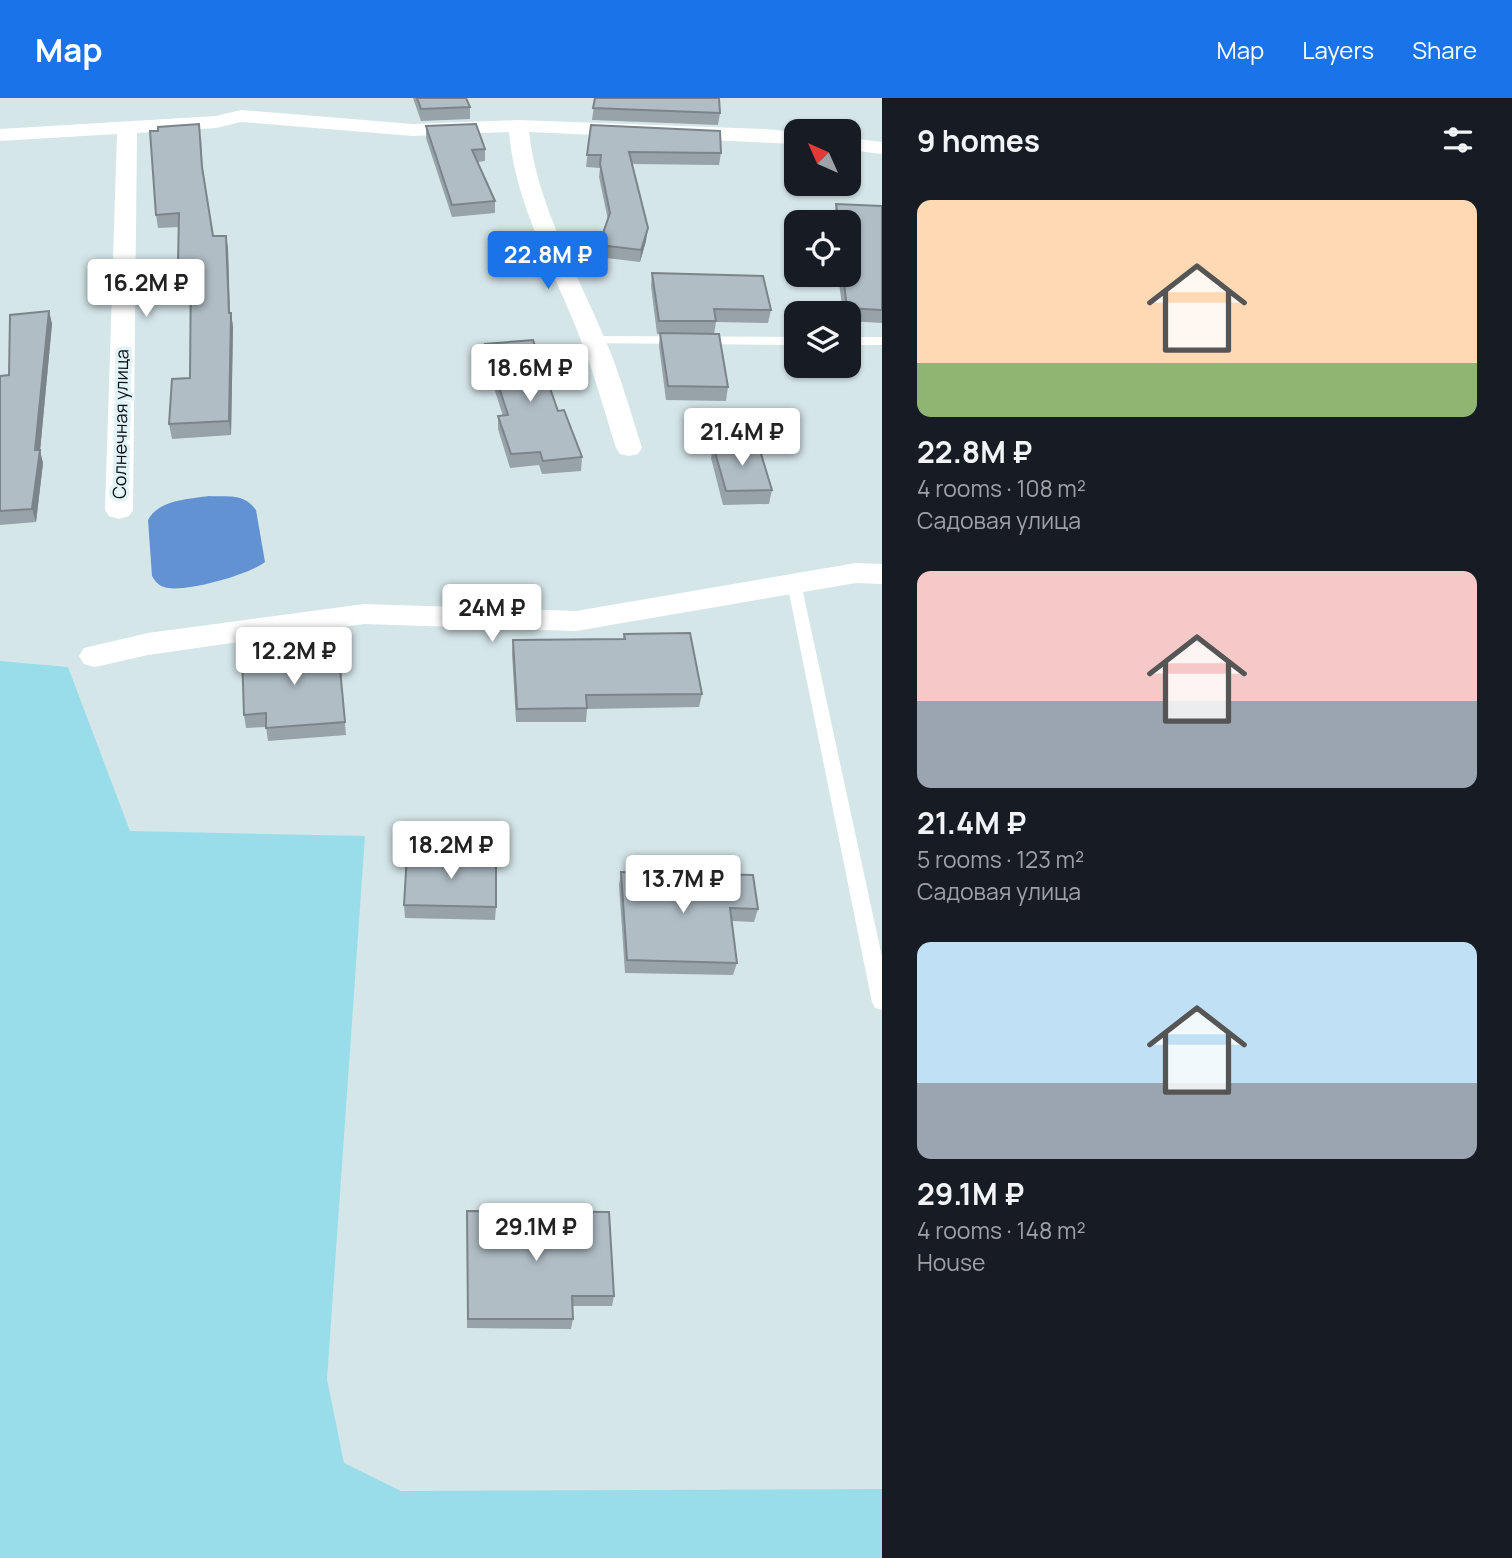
<!DOCTYPE html>
<html lang="en">
<head>
<meta charset="utf-8">
<style>
  body { margin:0; font-family:Manrope,sans-serif; background:#20242c; color:#f1f3f6; height:100vh; display:flex; flex-direction:column; font-size:26px; white-space:nowrap }
  * { box-sizing:border-box; margin:0 }
  p { font-size:23px; color:#9ea1a6 }
  .icon { flex:none; width:38px; height:38px; fill:none; stroke:currentColor; stroke-width:2; stroke-linecap:round; stroke-linejoin:round }
  .map { position:relative; flex:1; overflow:hidden }
  .side { display:flex; flex-direction:column; background:#171b24; width:630px }
  .side>* { flex:none }
  .needle { width:46px; rotate:315deg }
  .controls { position:absolute; left:784px; top:21px; display:grid; gap:14px }
  .controls a { display:grid; place-items:center; width:77px; height:77px; border-radius:14px; background:#171b24; box-shadow:0 2px 5px #0004; font-size:35px }
  .price { position:absolute; translate:-50% -60px; padding:0 16px; border-radius:7px; background:#fff; color:#222; font-size:23px; line-height:46px; filter:drop-shadow(0 2px 4px #0008) }
  .price::after { content:''; position:absolute; left:50%; top:42px; width:21px; height:16px; margin-left:-10px; background:inherit; clip-path:polygon(0 0,100% 0,50% 100%) }
  .price.selected { background:#1a73e8; color:#fff }
  ul { padding:0; list-style:none }
  li { display:grid; align-content:center; gap:14px; height:371px; padding:0 35px }
  li span { display:grid; place-items:center; height:217px; border-radius:14px; color:#555 }
  li>.icon { margin-inline-start:auto }
  span .icon { width:126px; height:126px; fill:#fffc; stroke-width:1 }
  li b { font-size:30px }
  h2 { display:flex; justify-content:space-between; align-items:center; height:84px; padding:0 35px; font-size:30px }
  header { display:flex; align-items:center; gap:42px; box-sizing:border-box; height:98px; padding:0 35px; background:#1a73e8; color:#fff }
  header strong { font-size:33px }
  nav { display:flex; gap:38px; margin-inline-start:auto; font-size:24px }
  main { display:flex; flex:1; min-height:0 }
  .map>svg:first-child { display:block }
  .green { fill:#99ddeb }
  .water { fill:#6392d3 }
  .lines { fill:none; stroke-linecap:round; stroke-linejoin:round }
  .lane { fill:#fff; fill-rule:evenodd }
  .street { fill:#fff; fill-rule:evenodd }
  .wall { fill:#97a3a9 }
  .shaded-wall { fill:#7b848a }
  .building { fill:#b0bdc5; stroke:#7b848a; stroke-width:2 }
  .labels { text-anchor:middle; stroke-width:7; stroke-linejoin:round; paint-order:stroke }
  .far-street-label { font-size:18px; fill:#0b1012; stroke:#e2f3f7 }
</style>
</head>
<body>
<header>
<strong>Map</strong>
<nav><a>Map</a><a>Layers</a><a>Share</a></nav>
</header>
<main>
<div class="map">
<svg width="882" height="1460" viewBox="0 0 882 1460">
  <rect width="100%" height="100%" fill="#d5e6e9"/>
  <path class="green" d="M0,563L68,569L130,733L365,738L327,1281L344,1365L401,1393L882,1391V1460H0Z"/>
  <path class="water" d="M209,398C228,399 244,395 256,412L265,464C251,476 182,496 164,489C158,487 155,483 152,478L148,422C158,402 189,401 209,398Z"/>
  <g class="lines">
    <g class="lane">
      <path d="M593,238L796,239V247L589,245V239Z"/>
      <rect x="849" y="239" width="33" height="8"/>
      <path d="M794,480L801,485L882,859V912L875,910L872,904L787,485Z"/>
    </g>
    <g class="street">
      <path d="M241,12L413,26L518,22L765,31L796,34V46L529,34C537,107 576,172 604,239C620,275 630,313 642,350L638,356L629,358L620,356L616,350C604,312 594,274 579,237C553,171 515,106 509,34L413,38L241,24L216,30L137,35L133,412L129,418L119,421L109,418L105,412L117,36L0,43V31L216,18Z"/>
      <path d="M849,40L882,44V56L849,52Z"/>
      <path d="M856,465L882,466V486L856,485L576,533L364,526L148,557L95,569L84,566L79,558L84,550L148,535L364,506L576,513Z"/>
    </g>
  </g>
  <g class="wall">
    <path d="M413,0H466L470,9V21L421,23Z"/>
    <path d="M595,0L720,15L718,27L592,22Z"/>
    <path d="M591,27L721,55L719,67L632,66L646,143L640,164L598,159L599,147L608,122L599,79L600,70L586,69Z"/>
    <path d="M426,28L485,51V63L478,64L495,103V115L452,119L426,40Z"/>
    <path d="M158,33L201,39L203,78L213,138H226L228,151L230,215H231L233,229L231,337L172,341L169,326L190,280L191,178H180L178,165L179,129L158,130L156,117Z"/>
    <path d="M836,106L882,108V225L849,223V215H843L838,177H849V124H833Z"/>
    <path d="M652,175L771,212L768,225L716,224L714,236L728,289L726,303L666,302L659,248L660,236H657L651,188Z"/>
    <path d="M49,213L52,226L40,353L43,365L36,424L0,427V278L9,277Z"/>
    <path d="M485,246L558,313L582,359L581,373L542,376L539,367L510,370L498,331V318H503L484,259Z"/>
    <path d="M713,347L772,392L769,406L723,407L711,360Z"/>
    <path d="M624,536L702,596L699,609L587,611L586,624H516L512,556L513,542L623,541Z"/>
    <path d="M338,549L346,637L268,643L266,629L246,630L244,617Z"/>
    <path d="M621,774L758,811L754,824L732,823L737,865L733,877L625,875L619,787Z"/>
    <path d="M404,807L496,809L495,822L405,820Z"/>
    <path d="M467,1123L614,1198L612,1208H572L573,1221L571,1231L467,1230Z"/>
  </g>
  <g class="shaded-wall">
    <path d="M648,130L646,143L640,164L641,152Z"/>
    <path d="M226,138L228,151L230,229L229,215Z"/>
    <path d="M49,213L52,226L40,353L43,365L36,424L32,411L35,352Z"/>
    <path d="M231,215L233,229L231,337L229,323Z"/>
  </g>
  <g class="building">
    <path d="M417,0H466L470,9L421,11Z"/>
    <path d="M595,0H719L720,15L593,10Z"/>
    <path d="M199,26L202,69L213,138H226L229,215H231L229,323L169,326L172,281L190,280L191,164L178,165L179,115L156,117L150,33H158V29Z"/>
    <path d="M476,26L485,51L472,52L495,103L452,107L426,28Z"/>
    <path d="M591,27L720,33L721,55L629,54L648,130L641,152L599,147L610,115L600,66L601,57H587Z"/>
    <path d="M836,106L882,108V212L847,210L843,177H849V124H836L835,118H838Z"/>
    <path d="M652,175L763,178L771,212L714,211L716,223H659Z"/>
    <path d="M49,213L35,352H40L32,411L0,413V278L9,277L10,217Z"/>
    <path d="M660,235L719,236L728,289L668,288Z"/>
    <path d="M533,242L558,313L564,312L582,359L543,363L540,354L511,356L498,318L508,317L485,246Z"/>
    <path d="M758,346L772,392L726,393L713,347Z"/>
    <path d="M690,535L702,596L586,597L587,610L517,611L513,542L625,541L624,536Z"/>
    <path d="M338,549L345,624L266,630V615L244,617L242,556Z"/>
    <path d="M407,756L496,758V809L404,807Z"/>
    <path d="M621,774L753,777L758,811L730,810L737,865L627,862Z"/>
    <path d="M467,1113L609,1114L614,1198H572L573,1221H468Z"/>
  </g>
  <g class="labels">
    <g class="far-street-label">
      <text transform="translate(121 326) rotate(-89)" y="6">Солнечная улица</text>
    </g>
  </g>
</svg>
<div class="controls">
<a><svg class="needle" viewBox="-14 -14 28 28"><path d="M0-13l5 13h-10z" fill="#e53935"/><path d="M0 13l5-13h-10z" fill="#9ea1a6"/></svg></a>
<a><svg class="icon" aria-label="locate" viewBox="0 0 24 24"><circle cx="12" cy="12" r="6"/><path d="M12 2v4M12 18v4M2 12h4M18 12h4"/></svg></a>
<a><svg class="icon" aria-label="layers" viewBox="0 0 24 24"><path d="M12 4l9 5-9 5-9-5zM3 14l9 5 9-5"/></svg></a>
</div>
<b class="price selected" style="left:548px;top:193px">22.8M ₽</b>
<b class="price" style="left:146px;top:221px">16.2M ₽</b>
<b class="price" style="left:530px;top:306px">18.6M ₽</b>
<b class="price" style="left:742px;top:370px">21.4M ₽</b>
<b class="price" style="left:492px;top:546px">24M ₽</b>
<b class="price" style="left:294px;top:589px">12.2M ₽</b>
<b class="price" style="left:451px;top:783px">18.2M ₽</b>
<b class="price" style="left:683px;top:817px">13.7M ₽</b>
<b class="price" style="left:536px;top:1165px">29.1M ₽</b>
</div>
<section class="side">
<h2>9 homes<svg class="icon" aria-label="filters" viewBox="0 0 24 24"><path d="M4 7h16M4 17h16"/><circle cx="9" cy="7" r="2"/><circle cx="15" cy="17" r="2"/></svg></h2>
<ul>
<li><span style="background:linear-gradient(#ffd9b3 75%,#8fb573 0)"><svg class="icon" aria-label="home" viewBox="0 0 24 24"><path d="M3 11l9-7 9 7M6 9v11h12V9"/></svg></span><div><b>22.8M ₽</b><p>4 rooms · 108 m²</p><p>Садовая улица</p></div></li>
<li><span style="background:linear-gradient(#f6c9c9 60%,#9aa5b1 0)"><svg class="icon" aria-label="home" viewBox="0 0 24 24"><path d="M3 11l9-7 9 7M6 9v11h12V9"/></svg></span><div><b>21.4M ₽</b><p>5 rooms · 123 m²</p><p>Садовая улица</p></div></li>
<li><span style="background:linear-gradient(#bfe0f5 65%,#9aa5b1 0)"><svg class="icon" aria-label="home" viewBox="0 0 24 24"><path d="M3 11l9-7 9 7M6 9v11h12V9"/></svg></span><div><b>29.1M ₽</b><p>4 rooms · 148 m²</p><p>House</p></div></li>
</ul>
</section>
</main>
</body>
</html>
